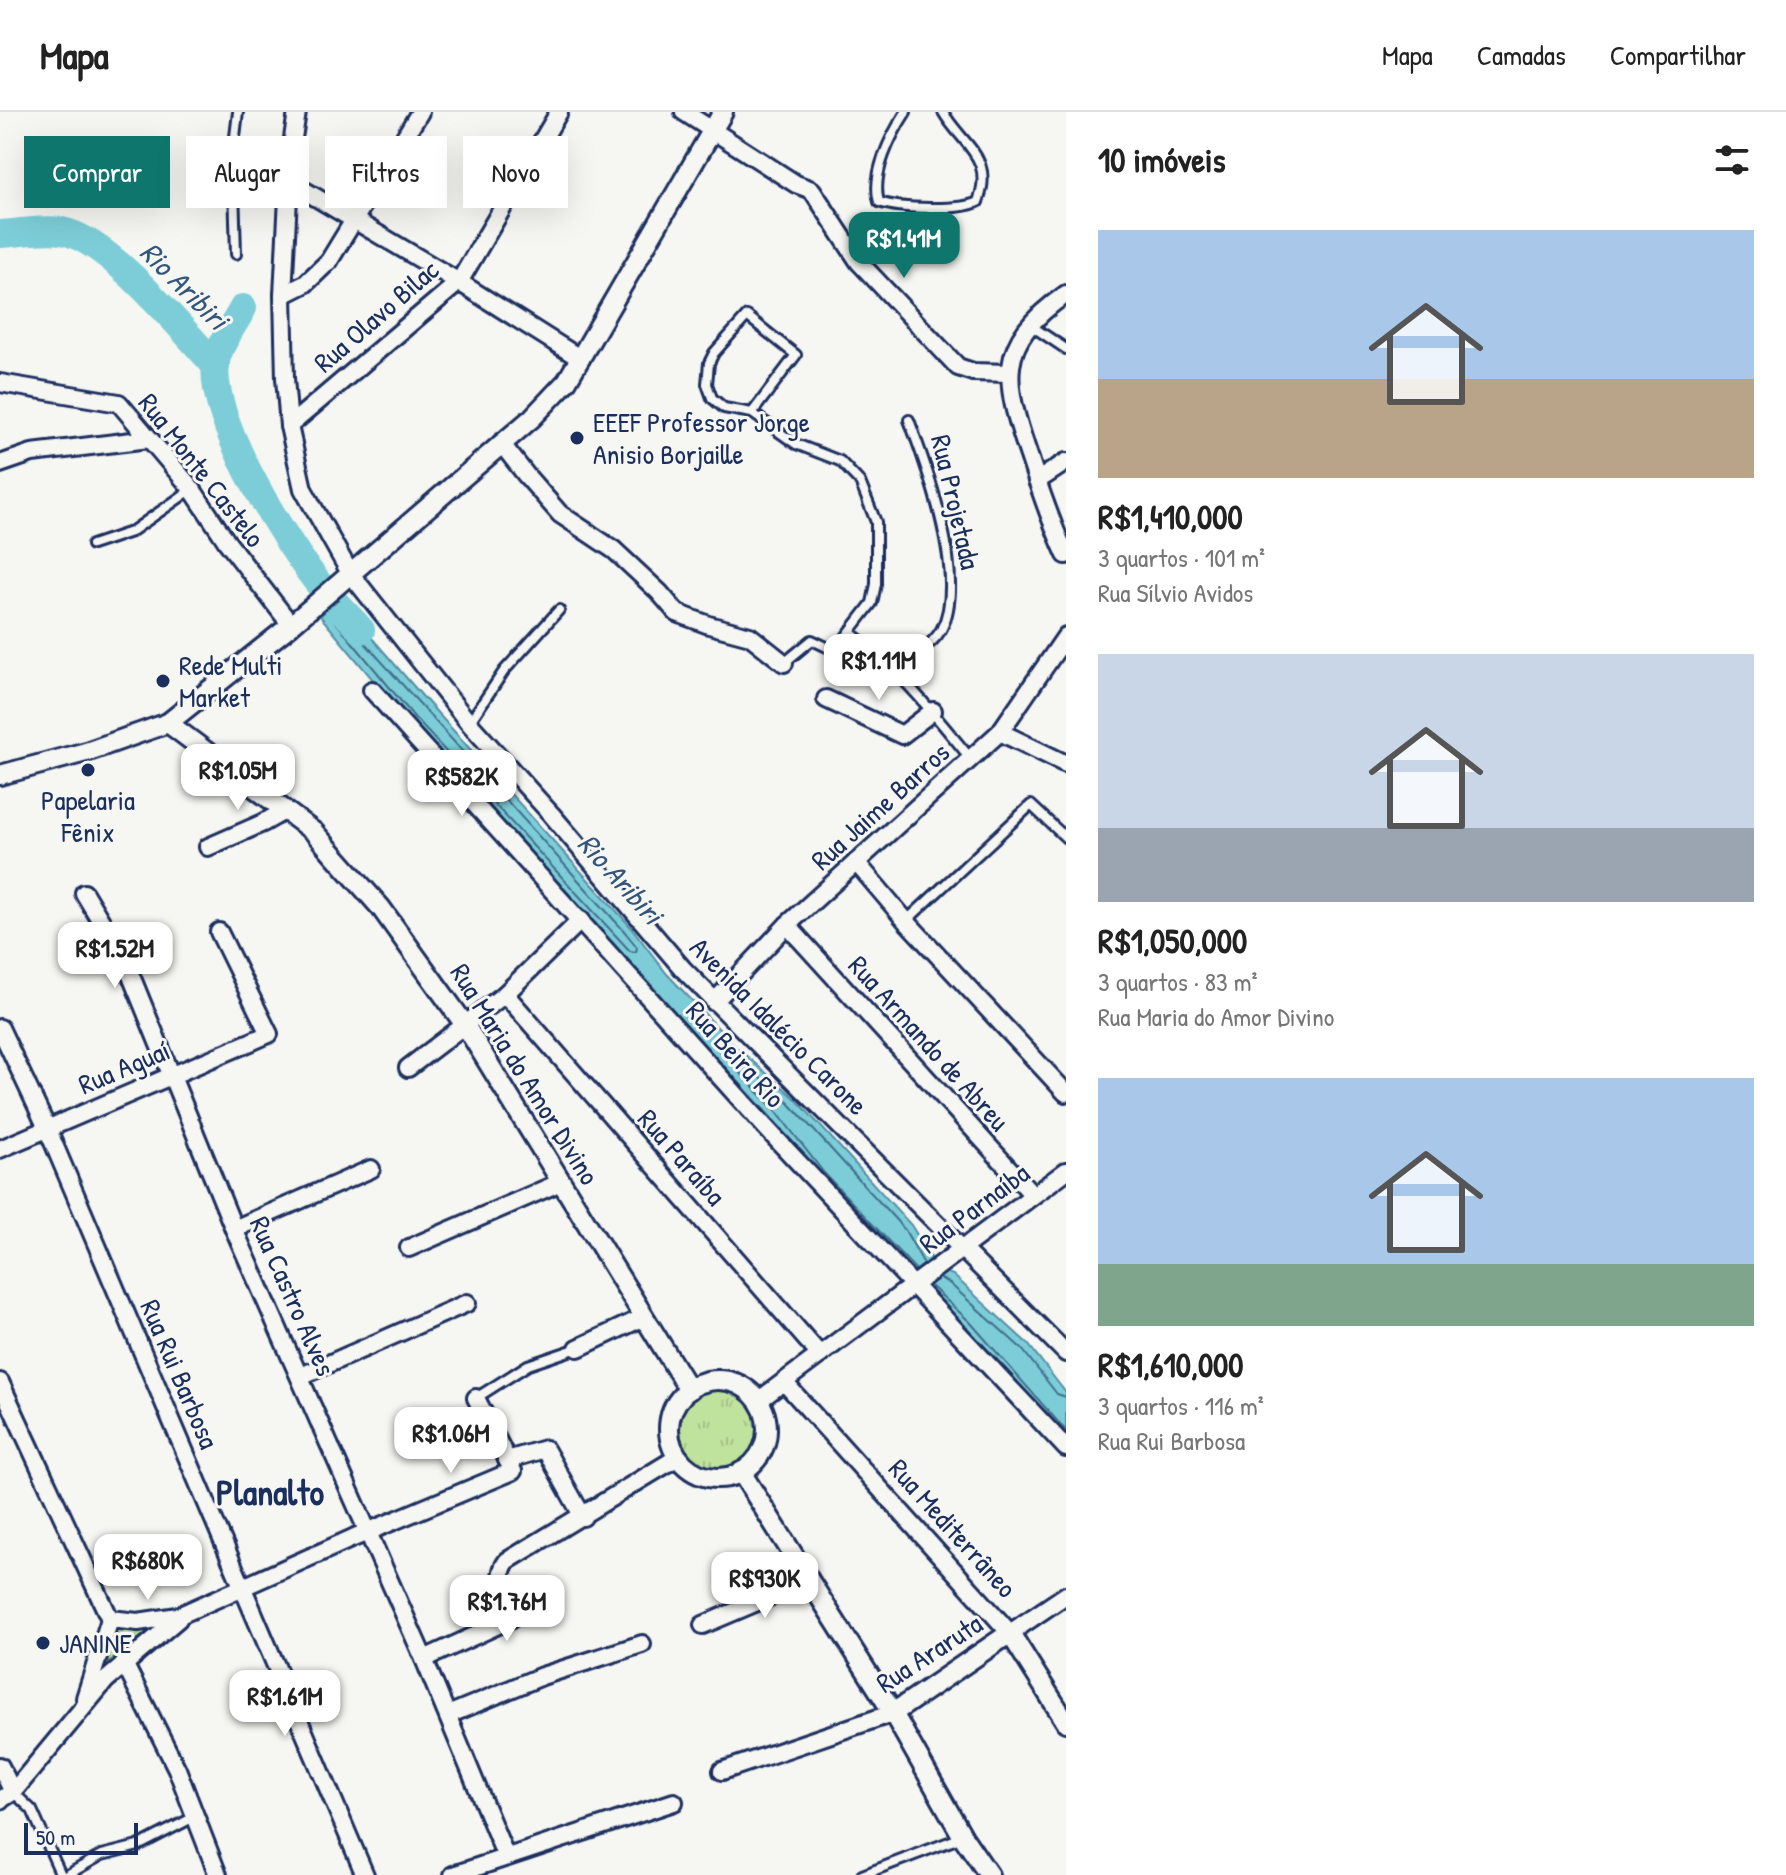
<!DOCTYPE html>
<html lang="pt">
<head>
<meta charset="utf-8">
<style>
  body { margin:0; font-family:"Patrick Hand",sans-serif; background:#f2f2f2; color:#222; height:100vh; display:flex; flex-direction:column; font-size:30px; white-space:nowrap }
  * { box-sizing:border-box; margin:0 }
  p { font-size:26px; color:#767676 }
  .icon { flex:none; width:44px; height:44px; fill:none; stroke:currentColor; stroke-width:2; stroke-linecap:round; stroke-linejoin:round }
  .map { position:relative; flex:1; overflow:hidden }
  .sheet { display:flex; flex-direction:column; background:#fff; width:720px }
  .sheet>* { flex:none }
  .top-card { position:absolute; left:24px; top:24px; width:760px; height:72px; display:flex; gap:16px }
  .scale { position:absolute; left:24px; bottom:20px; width:114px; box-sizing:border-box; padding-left:8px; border:4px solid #1b2f5e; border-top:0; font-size:22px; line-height:28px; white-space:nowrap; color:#1b2f5e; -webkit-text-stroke:6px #f6f6f2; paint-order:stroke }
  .price { position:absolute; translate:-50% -68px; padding:0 18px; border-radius:16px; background:#fff; color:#222; font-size:26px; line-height:52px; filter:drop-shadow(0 2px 4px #0008) }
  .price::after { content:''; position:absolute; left:50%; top:48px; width:24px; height:18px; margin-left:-12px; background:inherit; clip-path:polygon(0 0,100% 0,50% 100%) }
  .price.selected { background:#0f766e; color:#fff }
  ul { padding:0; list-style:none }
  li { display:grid; align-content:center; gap:16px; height:424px; padding:0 32px }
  li span { display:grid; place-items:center; height:248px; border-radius:0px; color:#555 }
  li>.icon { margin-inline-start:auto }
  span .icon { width:144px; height:144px; fill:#fffc; stroke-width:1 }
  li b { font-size:34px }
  h2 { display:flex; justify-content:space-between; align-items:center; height:96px; padding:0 32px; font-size:34px }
  .tag { padding:0 28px; border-radius:0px; background:#fff; box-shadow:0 8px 32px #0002; font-size:28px; line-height:72px }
  .tag.selected { background:#0f766e; color:#fff }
  header { display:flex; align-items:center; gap:48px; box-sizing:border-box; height:112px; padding:0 40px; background:#fff; border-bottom:2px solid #e0e0e0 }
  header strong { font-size:38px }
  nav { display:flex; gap:44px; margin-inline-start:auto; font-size:28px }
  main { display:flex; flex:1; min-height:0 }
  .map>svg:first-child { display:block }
  .park { fill:url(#park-tufts); stroke:#6d887d; stroke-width:2 }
  .garden { fill:url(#garden-furrows); stroke:#6d887d; stroke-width:2 }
  .water { fill:#7ccdd7; stroke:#558ea7; stroke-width:2 }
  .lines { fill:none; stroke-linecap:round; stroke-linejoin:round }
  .shore { stroke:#426e8e; stroke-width:2 }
  .river { stroke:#7ccdd7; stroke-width:28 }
  .service-casing { stroke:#1b2f5e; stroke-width:14 }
  .minor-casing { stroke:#1b2f5e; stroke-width:22 }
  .tertiary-casing { stroke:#1b2f5e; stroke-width:24 }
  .service { stroke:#f6f6f2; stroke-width:8 }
  .minor { stroke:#f6f6f2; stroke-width:16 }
  .tertiary { stroke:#f6f6f2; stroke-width:18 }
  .poi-dot { fill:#1b2f5e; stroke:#f6f6f2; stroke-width:3 }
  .labels { text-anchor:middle; stroke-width:6; stroke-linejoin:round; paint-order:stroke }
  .street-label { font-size:28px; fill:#1b2f5e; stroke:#f6f6f2 }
  .poi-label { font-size:28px; fill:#1b2f5e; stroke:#f6f6f2; text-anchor:start }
  .water-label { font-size:30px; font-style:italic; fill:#33567c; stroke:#f6f6f2 }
  .district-label { font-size:36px; font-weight:bold; fill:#1b2f5e; stroke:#f6f6f2 }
</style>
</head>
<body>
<header>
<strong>Mapa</strong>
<nav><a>Mapa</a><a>Camadas</a><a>Compartilhar</a></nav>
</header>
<main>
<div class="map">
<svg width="1066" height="1763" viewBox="0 0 1066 1763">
  <defs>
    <pattern id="park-tufts" width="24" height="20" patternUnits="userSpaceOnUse" patternTransform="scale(2)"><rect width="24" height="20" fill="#bfe29c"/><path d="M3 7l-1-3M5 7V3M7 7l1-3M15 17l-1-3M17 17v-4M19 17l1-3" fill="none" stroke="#a4c289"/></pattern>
    <pattern id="garden-furrows" width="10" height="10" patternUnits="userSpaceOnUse" patternTransform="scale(2)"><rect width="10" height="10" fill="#bfe29c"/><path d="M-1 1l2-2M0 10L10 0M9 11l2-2" fill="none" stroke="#a4c289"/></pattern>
  </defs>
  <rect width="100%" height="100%" fill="#f6f6f2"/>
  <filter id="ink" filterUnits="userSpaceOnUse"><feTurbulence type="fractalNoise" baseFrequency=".0125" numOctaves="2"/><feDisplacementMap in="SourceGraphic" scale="16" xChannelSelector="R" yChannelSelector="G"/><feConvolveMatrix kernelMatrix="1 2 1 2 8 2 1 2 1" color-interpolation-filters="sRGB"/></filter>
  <g filter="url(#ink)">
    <circle class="park" cx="720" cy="1317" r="40"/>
    <path class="garden" d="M118,1515L145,1516L147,1520L108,1551L105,1548L115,1516Z"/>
    <path class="water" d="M339,488L423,585L631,815L667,862L736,935L795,986L911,1113L938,1157L953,1163L1028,1232L1066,1281V1331L801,1046L770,1004L408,610L320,504Z"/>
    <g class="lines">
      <g class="shore">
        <path d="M338,501L625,820L637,835L636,840L630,839L414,605L334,508V504Z"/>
        <path d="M916,1158L824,1061L776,999L732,952L733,947H738L789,991L905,1118L924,1152"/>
        <path d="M939,1166L949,1171L1022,1237L1057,1282L1066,1285"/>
        <path d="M930,1173L970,1210L1066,1319"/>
      </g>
      <g class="river">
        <path d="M0,122C19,121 43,116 62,119C110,128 182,218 216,254"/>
        <path d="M243,196C235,211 222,228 217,245C203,299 282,424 315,467C328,485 346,501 361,518"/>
      </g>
      <defs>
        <g id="service">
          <path d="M906,0C891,23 871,62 879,90C900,97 959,99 978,90C995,45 962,33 943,0"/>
          <path d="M236,142L233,41L238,0"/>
          <path d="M1030,213L1066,237"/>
          <path d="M752,301L796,243L747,204L714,241L709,251L707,272L712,286L724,296L752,301L796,332L840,349L860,370L876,410V472L872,491L835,539L812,528L784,551"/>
          <path d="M92,433L131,420L192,377"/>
          <path d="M851,521C899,557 933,601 971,647"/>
          <path d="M891,553C909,547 931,535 941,518C968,468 928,358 909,308"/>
          <path d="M469,611L504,559L559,498"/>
          <path d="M906,809L1031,693L1066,726"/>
          <path d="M476,1286L528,1253L578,1236"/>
          <path d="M13,1680L32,1698L61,1763"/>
          <path d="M67,1763L102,1743L138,1734L196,1704"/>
          <path d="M862,1763L962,1725"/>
        </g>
        <g id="minor">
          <path d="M297,0L290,46L283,183L285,266L289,314L303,377L350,461L469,611L551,702L683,857L1066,1241"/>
          <path d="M684,0L796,72L812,78L859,150L958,255L973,260L1009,261"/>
          <path d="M233,41L290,46"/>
          <path d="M290,70L459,170L581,247"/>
          <path d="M1066,182C994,232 1004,270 1029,344C1040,378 1051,411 1066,443"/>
          <path d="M283,183L305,172L329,149L420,0"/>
          <path d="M0,271L119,291L192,377L227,430L291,513"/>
          <path d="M289,314L459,170L559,0"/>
          <path d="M501,331L526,363L560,402L614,438L659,480L677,501L709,513L750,524L784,551"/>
          <path d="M0,352L32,341L149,327"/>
          <path d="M1037,369L1066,350"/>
          <path d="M372,578L767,1017L1066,1336"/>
          <path d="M826,587L902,623L933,599"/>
          <path d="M1000,620L1066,652"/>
          <path d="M208,735L263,711L286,698"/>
          <path d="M856,750L906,809L1066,981"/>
          <path d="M84,781L125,849L234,1117L424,1547L506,1745"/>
          <path d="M787,813L1033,1083"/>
          <path d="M505,882L820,1243"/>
          <path d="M714,890L787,813L1000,620L1066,524"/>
          <path d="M0,916L47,1016L365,1763"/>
          <path d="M408,956L505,882L581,808"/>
          <path d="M0,1037L269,922L219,820"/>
          <path d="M234,1117L371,1057"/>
          <path d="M409,1136L561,1070"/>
          <path d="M578,1236L644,1205"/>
          <path d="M301,1264L467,1191"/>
          <path d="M0,1270L110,1507"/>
          <path d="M784,1270L1010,1521L1066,1483"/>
          <path d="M758,1289L1066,1059"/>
          <path d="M507,1348L545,1337L583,1405"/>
          <path d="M110,1507L138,1510L178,1504L353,1426L513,1359L476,1286"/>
          <path d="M703,1513L776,1482L807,1464"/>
          <path d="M424,1547L509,1508L511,1502C506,1484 494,1466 507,1449L678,1345"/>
          <path d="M124,1551L177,1657L218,1763"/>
          <path d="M85,1586L110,1507"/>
          <path d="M448,1603L542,1564L642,1532"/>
          <path d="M0,1654L13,1680"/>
          <path d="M722,1659L893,1601"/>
          <path d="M0,1688L13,1680L106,1568L178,1507"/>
          <path d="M453,1763L674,1690"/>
        </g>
        <g id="tertiary">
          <path d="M168,611L314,720L381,796L465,913L689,1278"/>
          <path d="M0,663L86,640L168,611L291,513L532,306L567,269L723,0"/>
          <circle cx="718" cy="1317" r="49"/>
          <path d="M741,1360L893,1601L963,1725L989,1763"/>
          <path d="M893,1601L1010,1521L1066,1610"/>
        </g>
      </defs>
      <use href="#service" class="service-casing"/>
      <use href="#minor" class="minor-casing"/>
      <use href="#tertiary" class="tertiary-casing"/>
      <use href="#service" class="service"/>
      <use href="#minor" class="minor"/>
      <use href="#tertiary" class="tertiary"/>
    </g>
  </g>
  <g class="poi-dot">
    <circle cx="577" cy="326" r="8"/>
    <circle cx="163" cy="569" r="8"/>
    <circle cx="88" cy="658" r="8"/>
    <circle cx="43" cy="1531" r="8"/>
  </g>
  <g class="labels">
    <g class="street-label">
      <text transform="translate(376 204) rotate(-41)" y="10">Rua Olavo Bilac</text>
      <text transform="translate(202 358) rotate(52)" y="10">Rua Monte Castelo</text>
      <text transform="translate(956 390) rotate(77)" y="10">Rua Projetada</text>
      <text transform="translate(880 694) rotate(-42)" y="10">Rua Jaime Barros</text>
      <text transform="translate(779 914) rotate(45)" y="10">Avenida Idalécio Carone</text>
      <text transform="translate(929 931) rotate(48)" y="10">Rua Armando de Abreu</text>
      <text transform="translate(736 942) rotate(48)" y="10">Rua Beira Rio</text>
      <text transform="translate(124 955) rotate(-23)" y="10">Rua Aguaí</text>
      <text transform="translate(525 962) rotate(58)" y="10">Rua Maria do Amor Divino</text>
      <text transform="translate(682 1045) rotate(49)" y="10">Rua Paraíba</text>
      <text transform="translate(974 1096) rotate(-37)" y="10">Rua Parnaíba</text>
      <text transform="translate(293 1184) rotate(66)" y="10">Rua Castro Alves</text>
      <text transform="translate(180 1262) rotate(67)" y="10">Rua Rui Barbosa</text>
      <text transform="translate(953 1416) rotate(48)" y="10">Rua Mediterrâneo</text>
      <text transform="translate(929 1541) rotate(-33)" y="10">Rua Araruta</text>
    </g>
    <g class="poi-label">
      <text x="593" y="320">EEEF Professor Jorge<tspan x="593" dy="32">Anisio Borjaille</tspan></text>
      <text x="179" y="563">Rede Multi<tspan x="179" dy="32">Market</tspan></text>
      <text x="88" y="698" text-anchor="middle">Papelaria<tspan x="88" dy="32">Fênix</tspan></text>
      <text x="59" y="1541">JANINE</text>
    </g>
    <g class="water-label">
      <text transform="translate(184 174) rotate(45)" y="10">Rio Aribiri</text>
      <text transform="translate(620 767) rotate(48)" y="10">Rio Aribiri</text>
    </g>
    <g class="district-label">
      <text x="270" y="1393">Planalto</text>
    </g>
  </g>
</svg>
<div class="scale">50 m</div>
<b class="price selected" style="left:904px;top:168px">R$1.41M</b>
<b class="price" style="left:879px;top:590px">R$1.11M</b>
<b class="price" style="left:238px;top:700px">R$1.05M</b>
<b class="price" style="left:462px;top:706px">R$582K</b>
<b class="price" style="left:115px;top:878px">R$1.52M</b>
<b class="price" style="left:451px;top:1363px">R$1.06M</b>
<b class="price" style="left:148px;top:1490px">R$680K</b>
<b class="price" style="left:765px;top:1508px">R$930K</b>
<b class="price" style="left:507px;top:1531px">R$1.76M</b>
<b class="price" style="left:285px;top:1626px">R$1.61M</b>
<div class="top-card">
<a class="tag selected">Comprar</a>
<a class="tag">Alugar</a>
<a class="tag">Filtros</a>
<a class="tag">Novo</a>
</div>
</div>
<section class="sheet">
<h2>10 imóveis<svg class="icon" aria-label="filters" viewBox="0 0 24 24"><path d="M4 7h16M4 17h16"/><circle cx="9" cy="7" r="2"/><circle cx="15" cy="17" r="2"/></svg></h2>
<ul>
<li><span style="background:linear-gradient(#a9c7e8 60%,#b9a48a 0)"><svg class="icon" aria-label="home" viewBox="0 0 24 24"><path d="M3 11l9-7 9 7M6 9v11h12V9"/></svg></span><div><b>R$1,410,000</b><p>3 quartos · 101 m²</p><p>Rua Sílvio Avidos</p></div></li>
<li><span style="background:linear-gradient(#c9d6e8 70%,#9aa5b1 0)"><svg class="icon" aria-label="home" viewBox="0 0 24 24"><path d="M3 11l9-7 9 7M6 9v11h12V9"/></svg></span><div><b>R$1,050,000</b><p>3 quartos · 83 m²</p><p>Rua Maria do Amor Divino</p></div></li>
<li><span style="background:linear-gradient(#a9c7e8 75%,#7fa58c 0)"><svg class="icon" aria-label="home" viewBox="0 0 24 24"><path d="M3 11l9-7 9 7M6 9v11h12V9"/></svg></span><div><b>R$1,610,000</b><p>3 quartos · 116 m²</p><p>Rua Rui Barbosa</p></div></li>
</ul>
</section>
</main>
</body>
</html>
